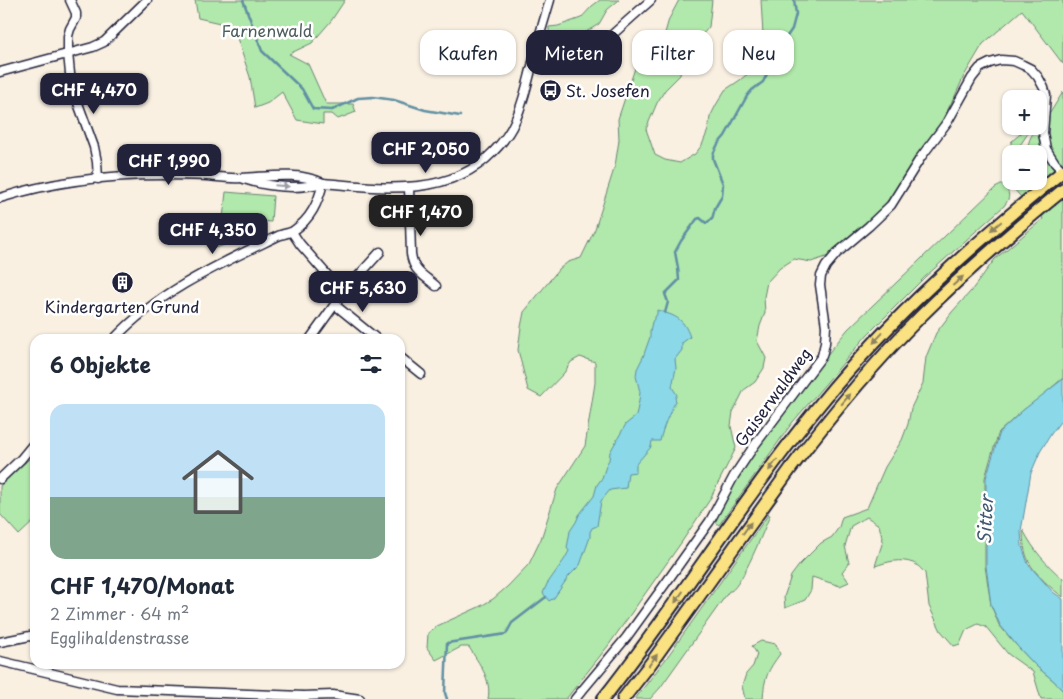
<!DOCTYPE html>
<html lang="de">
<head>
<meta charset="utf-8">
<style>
  body { margin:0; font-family:"Playpen Sans",sans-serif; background:#f6f6f7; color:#1f2937; height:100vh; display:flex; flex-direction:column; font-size:19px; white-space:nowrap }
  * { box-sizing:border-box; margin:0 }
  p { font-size:16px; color:#747a83 }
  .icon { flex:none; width:28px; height:28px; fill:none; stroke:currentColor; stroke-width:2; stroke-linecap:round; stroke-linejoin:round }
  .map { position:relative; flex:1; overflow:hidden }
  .panel { position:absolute; left:30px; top:334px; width:375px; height:335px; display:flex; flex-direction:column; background:#fff; border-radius:15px; box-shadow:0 1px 4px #0004 }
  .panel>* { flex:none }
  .banner { position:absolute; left:420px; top:30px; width:475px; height:45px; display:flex; gap:10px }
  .fabs { position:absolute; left:1002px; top:90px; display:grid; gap:10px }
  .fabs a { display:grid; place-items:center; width:45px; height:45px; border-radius:10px; background:#fff; box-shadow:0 1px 4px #0004; font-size:25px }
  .price { position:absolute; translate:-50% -42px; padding:0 11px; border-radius:10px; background:#22223b; color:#fff; font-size:16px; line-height:32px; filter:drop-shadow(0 1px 2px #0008) }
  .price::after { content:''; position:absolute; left:50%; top:30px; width:15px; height:11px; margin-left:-8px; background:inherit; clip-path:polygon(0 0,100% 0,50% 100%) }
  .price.current { background:#222; color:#fff }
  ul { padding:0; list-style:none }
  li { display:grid; align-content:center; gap:10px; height:265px; padding:0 20px }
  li+li { border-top:1px solid #e0e1e3 }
  li span { display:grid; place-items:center; height:155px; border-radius:15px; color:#555 }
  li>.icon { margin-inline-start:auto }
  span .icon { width:90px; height:90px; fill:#fffc; stroke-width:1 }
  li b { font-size:21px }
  h2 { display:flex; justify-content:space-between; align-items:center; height:60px; padding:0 20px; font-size:21px }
  .pill { padding:0 18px; border-radius:15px; background:#fff; box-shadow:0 1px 4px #0004; font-size:18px; line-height:45px }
  .pill.current { background:#22223b; color:#fff }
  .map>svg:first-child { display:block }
  .green { fill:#b1e8ab; stroke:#6a8573 }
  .water { fill:#8ad8e8; stroke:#608fa3 }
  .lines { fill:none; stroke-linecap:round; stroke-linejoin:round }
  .stream { stroke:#608fa3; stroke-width:2.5 }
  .minor-casing { stroke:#22223b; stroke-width:11 }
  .highway-casing { stroke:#22223b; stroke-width:15 }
  .minor { stroke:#fff; stroke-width:8 }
  .highway { stroke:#fae181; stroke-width:11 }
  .oneway { fill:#9c9ca7 }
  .oneway2 { fill:#8e825e }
  .labels { text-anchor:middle; stroke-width:5; stroke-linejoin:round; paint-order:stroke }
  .park-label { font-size:16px; fill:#4d5d5d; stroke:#fff }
  .poi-label { font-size:16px; fill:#22223b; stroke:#fff; text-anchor:start }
  .street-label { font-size:16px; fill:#22223b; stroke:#fff }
  .water-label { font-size:18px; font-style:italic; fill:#41596f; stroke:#fff }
</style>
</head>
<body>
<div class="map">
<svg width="1063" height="699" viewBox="0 0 1063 699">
  <rect width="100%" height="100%" fill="#f9f0e2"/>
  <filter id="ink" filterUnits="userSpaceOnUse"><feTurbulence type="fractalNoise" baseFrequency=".02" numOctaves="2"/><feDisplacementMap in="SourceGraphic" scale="10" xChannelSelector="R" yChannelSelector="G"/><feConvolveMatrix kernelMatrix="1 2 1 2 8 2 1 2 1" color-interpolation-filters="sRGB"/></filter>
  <g filter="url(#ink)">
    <g class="green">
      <path d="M195,0H345L331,21L312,43L289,54L308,64L326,104H353L356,112L338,119L332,114H323V124L297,120L282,92L268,103L255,108L250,77L233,26L198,18Z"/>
      <path d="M600,0H619L607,10L599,24L581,35L570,38L564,43L559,54L545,55L549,38V27L558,26L581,18L592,6Z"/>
      <path d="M679,0H712L709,27L700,37L684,43L683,59L680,75L665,90L657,103L646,129L655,155L665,160L680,163L695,154L702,145L708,130L710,117L716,105L725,90L740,80L756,67L758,48L763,35L761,0H1063V64L1022,10L983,44L964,76L955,96L934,135L903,181L882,208L854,235L826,257L811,262L794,259L780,268L767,282L764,297L765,313L760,326L757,341L766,358L764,368L755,382L744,390L733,412L731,426L736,448L709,501L681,543L608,646L566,699H488C492,679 479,664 469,647H461L436,660L427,648L428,633L437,626L479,607L493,599L508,586L529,564L541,539L557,489L585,446L595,383V362L580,357L571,362L564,373L541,397L528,390L518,350L521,327L524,312L559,269L568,262L581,258L595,229L615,166L619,140L618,119L641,50L647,39L658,38L663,40L669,19Z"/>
      <path d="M1063,92V165L1053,155L1047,140L1048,116Z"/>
      <path d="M1029,126H1033L1014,154H1011V142Z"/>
      <path d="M1038,126H1041C1042,147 1043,153 1055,171L1039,184L1037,181H1039V154H1027C1028,141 1030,137 1038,126Z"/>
      <path d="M1011,165V181H1030L1035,187L1022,198L1011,186L1007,177Z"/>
      <path d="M1003,184C1010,193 1011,197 1004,206L925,277L867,335L792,423L719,525L714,521L735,478L755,449L818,366L848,329L995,188Z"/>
      <path d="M226,192L273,196L271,222L223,218Z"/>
      <path d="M1063,195V378L1043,395L1022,411L999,432L991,457L985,478V500L987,520L985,544V566L991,605L999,625L1018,647L1036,666L1054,681L1063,691V699H1041L1033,672L1008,654L986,627L978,624L966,630L960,644L954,646L941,631L929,606L925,573C922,570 917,564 913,563C900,558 887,562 875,566L883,541L879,525L867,517L851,526L845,546L849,563L842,572L849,582L840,586L812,577L811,590L805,600L785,608L784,597L791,576L800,564L821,543L832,537L839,527L842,517L867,508L885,467L902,440L908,424L911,408L923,383L926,357L936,333L952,312L971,291L995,259L1043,219L1042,217L1048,208Z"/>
      <path d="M218,223L242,228V229C235,239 224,248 212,248C200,237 213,233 218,223Z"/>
      <path d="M29,459L35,465V520L19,535L0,514V486Z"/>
      <path d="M768,515H770C764,530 742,585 731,591H729L660,688L650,699H635L665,660Z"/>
      <path d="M1023,530C1035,552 1045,563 1063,579V597C1053,590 1035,574 1029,562C1024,552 1023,541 1023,530Z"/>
      <path d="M761,641L776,644L780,654C768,670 764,678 763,699H745L742,686L746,674L753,666L757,654L752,646Z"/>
    </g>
    <g class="water">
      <path d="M657,310C675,316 683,317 690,337L682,343V350L675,359L676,368L672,387L677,395L675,398L676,401C669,413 663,427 660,441H652L651,447L636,464V472L628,473L626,488L610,490L601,501L597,526L592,528L590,532V537L580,565L569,576L554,598L549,601L543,593L547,584L564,560L569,551L567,548L570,531L576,522L579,515L594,496L597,485L602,478L607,463L609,460L610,452L626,424L636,416L639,401L640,392L636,376L637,369L643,357L650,337V331L652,322L657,314Z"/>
      <path d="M1063,379V418L1051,434L1040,452L1031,473L1021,531L1022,546L1028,564L1053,592L1063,599V691L1054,681L1036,666L1018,647L1000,625L991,605L986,566V544L988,520L986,500V478L1000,432L1022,411Z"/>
    </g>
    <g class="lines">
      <g class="stream">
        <path d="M243,0L262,51L302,89L313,109L332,110L358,98L373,97L394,100L425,110L460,116"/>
        <path d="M665,313L668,302L665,294L679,280L678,268L675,252L681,241L697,219L700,218L706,223L712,219L715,208L722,196L723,184L713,159V154L718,144L725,136L747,96L752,90L763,82L769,70L773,52L781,45L792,29L796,14L794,0"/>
        <path d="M447,699L445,693L447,643L506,634L512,623L546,597"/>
      </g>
      <defs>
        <g id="minor">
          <path d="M70,0L76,13V18L70,29L68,36V53L71,84L94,147L97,162L98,179"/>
          <path d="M533,63C553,69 566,75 585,59L651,0"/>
          <path d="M0,72L93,47L104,42L147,0"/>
          <path d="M244,179C268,187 298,190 323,183"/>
          <path d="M409,187L411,254C414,273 423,274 436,286"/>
          <path d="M0,198C51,182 107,175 161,175C176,175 192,175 207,176C218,177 230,179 241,178C269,177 296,171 323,183C380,188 449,198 493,152C502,143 510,133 515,121C523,104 527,85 532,66C537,44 543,22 550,0"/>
          <path d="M292,232L300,244L343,293"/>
          <path d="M335,305L377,339"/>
          <path d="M114,339C159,291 220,264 278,236C282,234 290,233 293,231C311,219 318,203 323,183"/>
          <path d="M310,339L343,293L380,252"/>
          <path d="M400,357L421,374"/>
          <path d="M0,479L21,459L35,442"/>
          <path d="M0,642L35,635"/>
          <path d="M0,661L117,689L304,696L333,695L360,699"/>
          <path d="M575,699L626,638L668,580L710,521L734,476L754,446L822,356L825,343L826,326L820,285L821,276L826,266L837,253L869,226L891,205L921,157L948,121L972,78L980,68L990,63L1001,60L1014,61L1023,65L1031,69L1038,77L1044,88L1046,95L1043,133L1046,149L1055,163L1063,171"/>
        </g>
        <g id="highway">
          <path d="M603,699C679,603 743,498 821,403C892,316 976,242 1063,171"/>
          <path d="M623,699L651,663L791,468C831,415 874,363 921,316C966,271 1014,230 1063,190"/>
        </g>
      </defs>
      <use href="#minor" class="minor-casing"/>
      <use href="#highway" class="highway-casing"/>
      <use href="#minor" class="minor"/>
      <use href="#highway" class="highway"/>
    </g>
    <defs><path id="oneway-solid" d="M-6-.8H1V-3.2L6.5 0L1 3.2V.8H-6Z" transform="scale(1.25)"/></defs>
    <use class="oneway" href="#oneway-solid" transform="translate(282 186) rotate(5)"/>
    <g class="oneway2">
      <use href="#oneway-solid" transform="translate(996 226) rotate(140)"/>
      <use href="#oneway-solid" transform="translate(958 281) rotate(-42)"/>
      <use href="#oneway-solid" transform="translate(878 338) rotate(133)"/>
      <use href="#oneway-solid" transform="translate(846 399) rotate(-50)"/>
      <use href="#oneway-solid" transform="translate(773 465) rotate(127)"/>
      <use href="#oneway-solid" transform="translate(747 528) rotate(-55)"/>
      <use href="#oneway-solid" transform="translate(679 597) rotate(125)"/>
      <use href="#oneway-solid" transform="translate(653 660) rotate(-54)"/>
    </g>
  </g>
  <defs>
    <symbol id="bus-disc" viewBox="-11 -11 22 22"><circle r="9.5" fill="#22223b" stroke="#fff"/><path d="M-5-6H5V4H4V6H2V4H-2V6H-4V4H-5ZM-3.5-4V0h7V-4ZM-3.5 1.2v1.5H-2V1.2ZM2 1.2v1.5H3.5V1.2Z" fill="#fff"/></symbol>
    <symbol id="building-disc" viewBox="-11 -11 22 22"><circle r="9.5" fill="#22223b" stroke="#fff"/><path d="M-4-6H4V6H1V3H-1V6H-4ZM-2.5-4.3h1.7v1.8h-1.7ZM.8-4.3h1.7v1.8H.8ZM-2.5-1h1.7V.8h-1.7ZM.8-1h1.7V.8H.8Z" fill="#fff"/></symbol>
  </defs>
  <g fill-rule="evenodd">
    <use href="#bus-disc" x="538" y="78" width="25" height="25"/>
    <use href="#building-disc" x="110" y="270" width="25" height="25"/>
  </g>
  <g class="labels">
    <g class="park-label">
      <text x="267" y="37">Farnenwald</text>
    </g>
    <g class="poi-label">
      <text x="566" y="97">St. Josefen</text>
      <text x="122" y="313" text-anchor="middle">Kindergarten Grund</text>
    </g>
    <g class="street-label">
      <text transform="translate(773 397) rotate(-54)" y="6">Gaiserwaldweg</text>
    </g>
    <g class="water-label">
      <text transform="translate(986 520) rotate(-87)" y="6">Sitter</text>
    </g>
  </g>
</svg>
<div class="fabs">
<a>+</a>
<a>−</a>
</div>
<b class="price" style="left:94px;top:115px">CHF 4,470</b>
<b class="price" style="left:426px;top:174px">CHF 2,050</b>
<b class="price" style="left:169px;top:186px">CHF 1,990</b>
<b class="price current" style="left:421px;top:237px">CHF 1,470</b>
<b class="price" style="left:213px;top:255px">CHF 4,350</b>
<b class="price" style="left:363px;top:313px">CHF 5,630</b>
<div class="banner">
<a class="pill">Kaufen</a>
<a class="pill current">Mieten</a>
<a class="pill">Filter</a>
<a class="pill">Neu</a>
</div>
<section class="panel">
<h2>6 Objekte<svg class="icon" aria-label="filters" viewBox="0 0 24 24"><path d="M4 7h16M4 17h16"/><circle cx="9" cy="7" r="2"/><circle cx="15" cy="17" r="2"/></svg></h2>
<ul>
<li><span style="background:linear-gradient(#bfe0f5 60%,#7fa58c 0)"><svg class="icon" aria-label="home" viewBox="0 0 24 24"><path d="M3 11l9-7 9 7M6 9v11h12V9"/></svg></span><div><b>CHF 1,470/Monat</b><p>2 Zimmer · 64 m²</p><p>Egglihaldenstrasse</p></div></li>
</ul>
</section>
</div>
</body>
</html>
